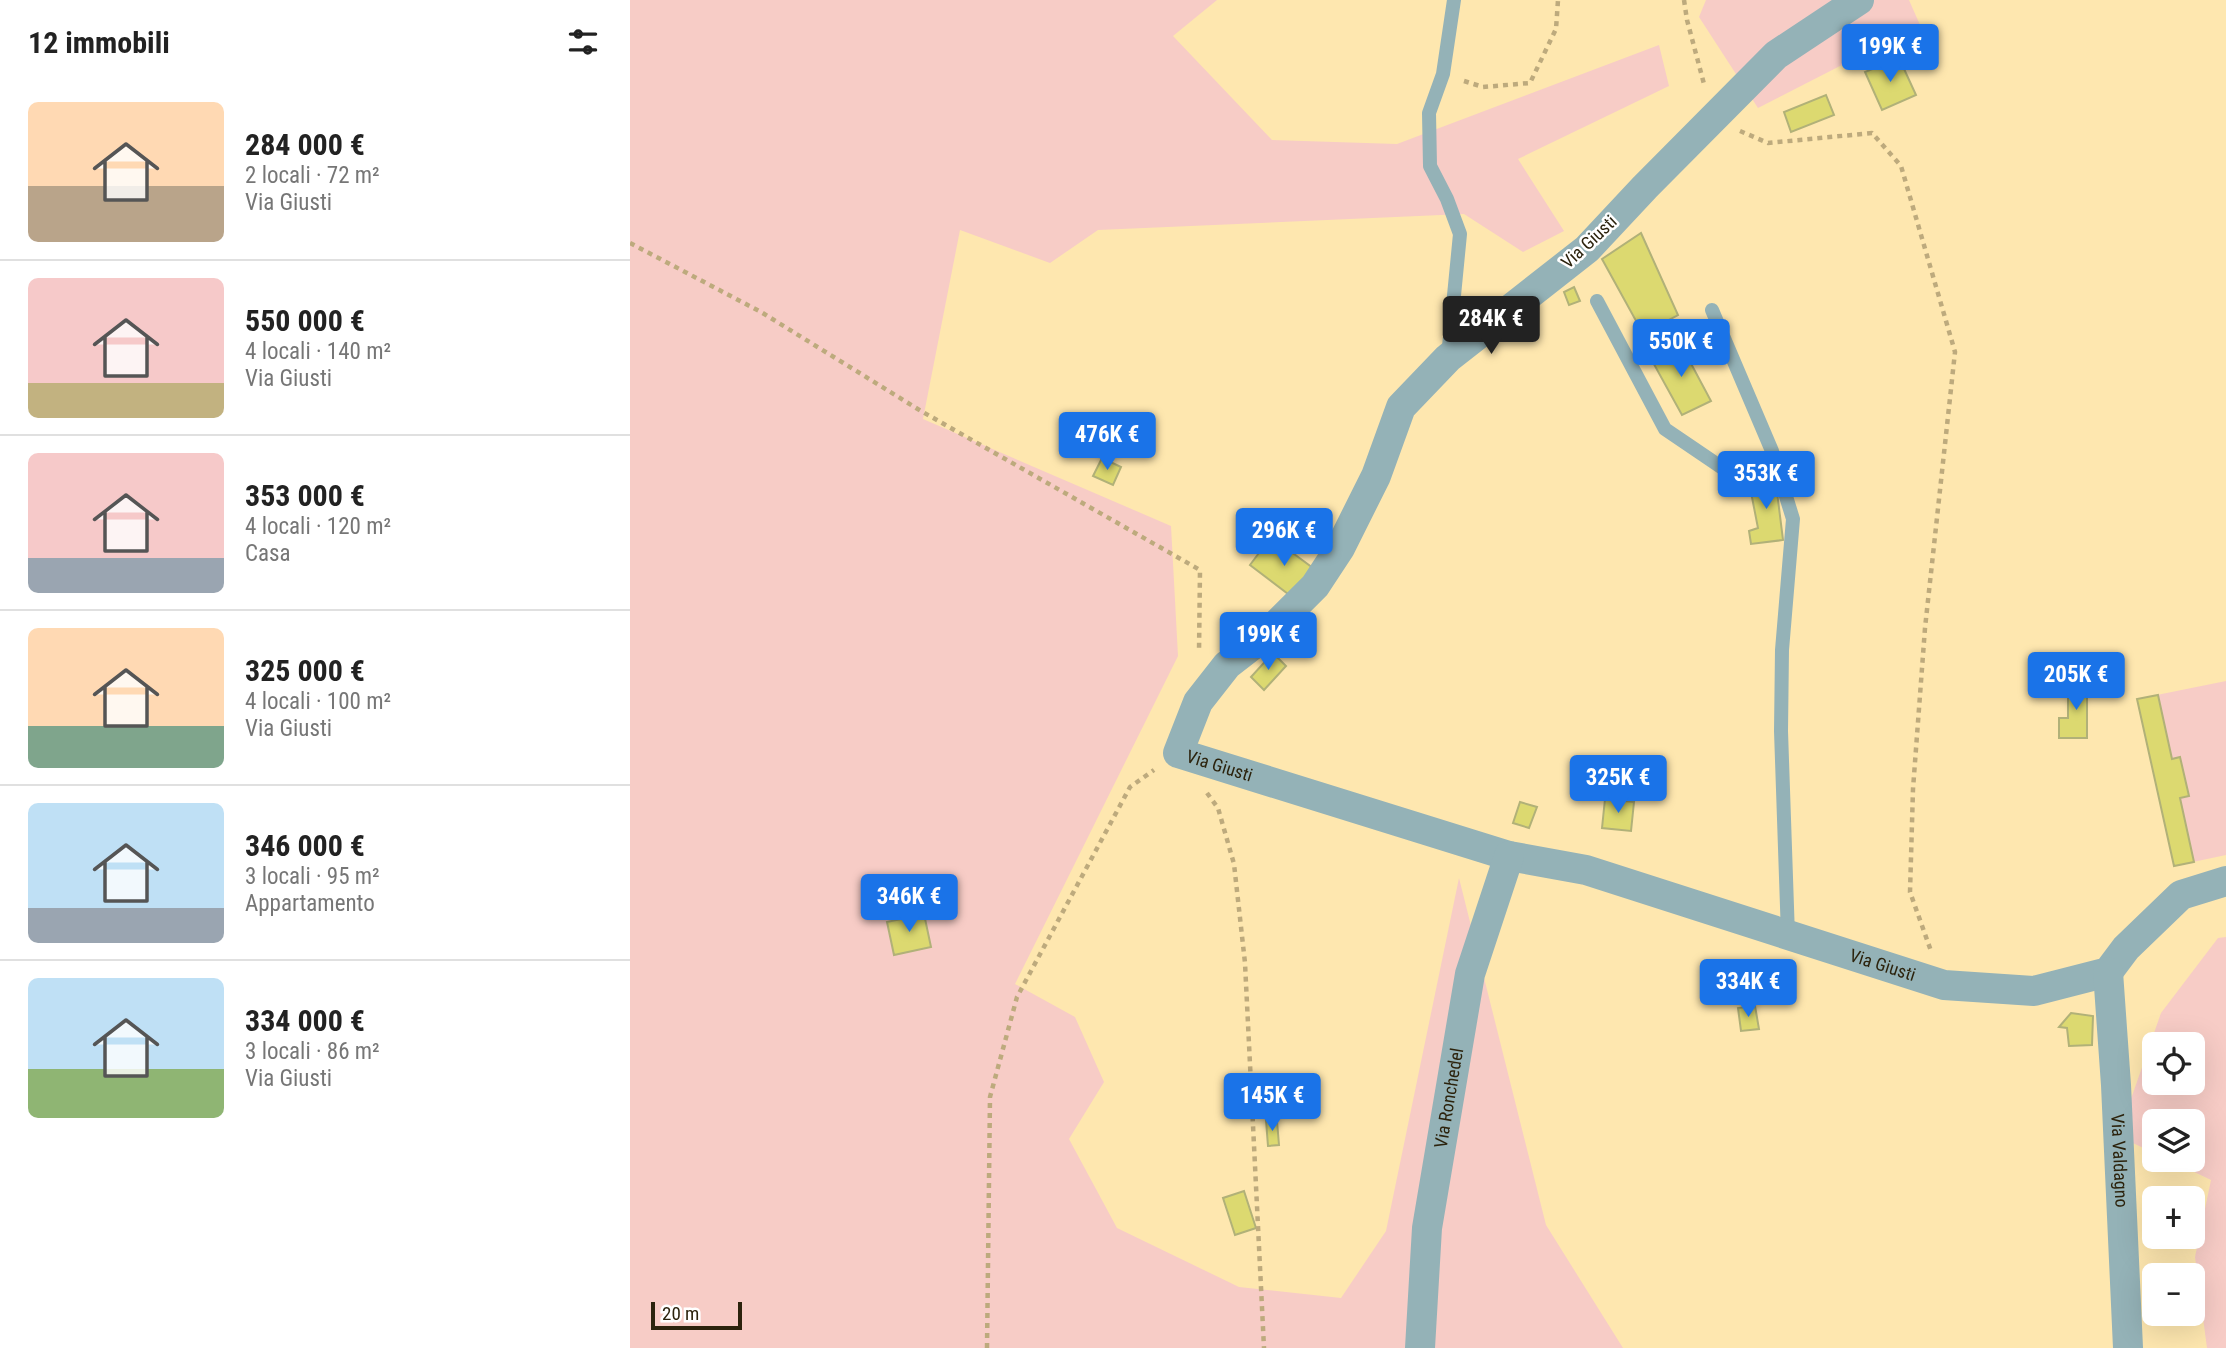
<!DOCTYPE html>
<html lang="it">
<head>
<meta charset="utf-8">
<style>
  body { margin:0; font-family:"Roboto Condensed",sans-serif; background:#f6f6f6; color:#222; height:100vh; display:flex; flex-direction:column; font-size:26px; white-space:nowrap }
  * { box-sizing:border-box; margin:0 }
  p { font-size:23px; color:#767676 }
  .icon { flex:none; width:38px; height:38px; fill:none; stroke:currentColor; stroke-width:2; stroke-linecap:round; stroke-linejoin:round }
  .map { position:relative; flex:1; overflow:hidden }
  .panel { display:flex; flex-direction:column; background:#fff; width:630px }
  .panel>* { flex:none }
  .fabs { position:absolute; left:1512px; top:1032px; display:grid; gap:14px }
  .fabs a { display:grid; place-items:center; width:63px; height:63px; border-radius:10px; background:#fff; box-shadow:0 7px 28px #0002; font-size:35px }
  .scale { position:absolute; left:21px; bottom:18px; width:91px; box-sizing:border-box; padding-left:7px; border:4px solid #2c230d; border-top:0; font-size:19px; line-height:24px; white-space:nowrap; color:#2c230d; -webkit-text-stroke:5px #fff; paint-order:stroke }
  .price { position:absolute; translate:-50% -60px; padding:0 16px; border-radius:7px; background:#1a73e8; color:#fff; font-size:23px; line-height:46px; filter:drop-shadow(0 2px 4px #0008) }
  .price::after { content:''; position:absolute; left:50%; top:42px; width:21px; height:16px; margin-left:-10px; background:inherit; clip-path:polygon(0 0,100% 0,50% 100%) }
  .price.current { background:#222; color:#fff }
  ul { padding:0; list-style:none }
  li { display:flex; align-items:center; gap:21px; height:175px; padding:0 28px }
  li+li { border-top:2px solid #e0e0e0 }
  li span { display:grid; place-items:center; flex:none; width:196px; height:140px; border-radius:10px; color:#555 }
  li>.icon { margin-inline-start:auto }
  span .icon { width:84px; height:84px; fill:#fffc; stroke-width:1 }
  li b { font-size:30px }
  h2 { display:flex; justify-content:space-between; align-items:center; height:84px; padding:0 28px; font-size:30px }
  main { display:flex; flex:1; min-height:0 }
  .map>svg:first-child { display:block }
  .green { fill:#f7ccc6; fill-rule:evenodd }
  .building { fill:#dcd970; stroke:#b1b178; stroke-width:2 }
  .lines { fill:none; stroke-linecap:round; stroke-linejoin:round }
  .path { stroke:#bdaa7d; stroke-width:4.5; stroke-dasharray:5 5; stroke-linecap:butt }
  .service { stroke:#94b2b7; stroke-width:14 }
  .minor { stroke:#94b2b7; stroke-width:30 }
  .labels { text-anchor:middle; stroke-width:5; stroke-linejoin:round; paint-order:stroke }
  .street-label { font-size:18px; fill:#2c230d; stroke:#fff }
</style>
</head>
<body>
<main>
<section class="panel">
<h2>12 immobili<svg class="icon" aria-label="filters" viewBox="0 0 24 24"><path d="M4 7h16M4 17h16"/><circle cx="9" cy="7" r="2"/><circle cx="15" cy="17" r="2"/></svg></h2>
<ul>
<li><span style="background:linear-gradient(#ffd9b3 60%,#b9a48a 0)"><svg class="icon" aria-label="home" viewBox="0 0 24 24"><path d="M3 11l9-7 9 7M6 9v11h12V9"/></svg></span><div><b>284 000 €</b><p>2 locali · 72 m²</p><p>Via Giusti</p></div></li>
<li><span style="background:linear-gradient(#f6c9c9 75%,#c2b280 0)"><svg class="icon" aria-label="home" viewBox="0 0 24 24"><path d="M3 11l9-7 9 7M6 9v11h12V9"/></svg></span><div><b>550 000 €</b><p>4 locali · 140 m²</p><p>Via Giusti</p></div></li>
<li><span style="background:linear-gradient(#f6c9c9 75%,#9aa5b1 0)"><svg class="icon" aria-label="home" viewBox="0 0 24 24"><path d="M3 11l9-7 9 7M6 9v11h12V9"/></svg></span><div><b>353 000 €</b><p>4 locali · 120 m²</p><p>Casa</p></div></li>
<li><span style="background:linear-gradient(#ffd9b3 70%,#7fa58c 0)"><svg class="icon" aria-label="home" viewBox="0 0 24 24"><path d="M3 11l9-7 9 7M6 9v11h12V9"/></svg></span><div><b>325 000 €</b><p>4 locali · 100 m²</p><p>Via Giusti</p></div></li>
<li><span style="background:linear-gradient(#bfe0f5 75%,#9aa5b1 0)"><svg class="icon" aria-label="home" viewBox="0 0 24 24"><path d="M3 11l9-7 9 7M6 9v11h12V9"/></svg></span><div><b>346 000 €</b><p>3 locali · 95 m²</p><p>Appartamento</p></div></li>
<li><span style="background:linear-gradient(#bfe0f5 65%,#8fb573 0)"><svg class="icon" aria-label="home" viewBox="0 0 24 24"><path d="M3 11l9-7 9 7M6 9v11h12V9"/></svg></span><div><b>334 000 €</b><p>3 locali · 86 m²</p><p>Via Giusti</p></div></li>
</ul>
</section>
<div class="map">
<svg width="1596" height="1348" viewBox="0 0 1596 1348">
  <rect width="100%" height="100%" fill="#fee7af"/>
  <g class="green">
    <path d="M0,0H587L543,36L642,140L767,144L1029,45L1039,86L888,159L934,231L893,252L834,214L468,230L420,263L330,230L293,419L541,526L548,656L385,984L445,1017L474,1082L439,1139L487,1228L609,1287L711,1298L756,1231L829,878L916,1225L993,1348H0Z"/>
    <path d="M1076,0H1279L1290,25L1128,108L1069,17Z"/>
    <path d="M1596,681V855L1544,866L1507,699Z"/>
    <path d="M1596,937V1348H1577L1565,1257L1581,1180L1539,1160H1563V1122H1524V1153L1488,1136L1531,1013L1588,938ZM1524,1045H1563V1083H1524Z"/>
  </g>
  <g class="building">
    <path d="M1269,58L1286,95L1252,110L1235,72Z"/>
    <path d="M1196,95L1204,115L1161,132L1154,112Z"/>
    <path d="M1011,233L1048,315L1039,320L1050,343L1020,357L1006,330L1010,328L972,259Z"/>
    <path d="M944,287L950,301L939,305L934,292Z"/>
    <path d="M1050,343L1081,401L1052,415L1020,357Z"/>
    <path d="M472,458L491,467L483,485L463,476Z"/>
    <path d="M1145,476L1153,540L1121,544L1119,531L1128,528L1119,482Z"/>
    <path d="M641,537L687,571L666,600L620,565Z"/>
    <path d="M643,653L656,666L634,690L621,677Z"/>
    <path d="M1438,680H1457V738H1429V718H1438Z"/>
    <path d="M1528,695L1542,759L1550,757L1559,796L1550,798L1564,862L1544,866L1507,699Z"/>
    <path d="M975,799L1004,802L1001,831L972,828Z"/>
    <path d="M890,802L907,807L899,828L883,823Z"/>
    <path d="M294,914L301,947L264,955L257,922Z"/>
    <path d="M1125,1006L1129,1029L1111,1031L1108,1008Z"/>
    <path d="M1441,1013L1463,1016L1462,1045L1439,1046L1437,1028L1429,1027Z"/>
    <path d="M636,1120L647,1121L649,1145L638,1146Z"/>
    <path d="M614,1191L626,1228L605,1235L593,1198Z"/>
  </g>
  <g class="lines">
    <g class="path">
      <path d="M1054,0L1057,20L1074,84"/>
      <path d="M834,81L853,87L900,83L926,29L928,0"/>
      <path d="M1110,131L1138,143L1242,133L1271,166L1325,352L1295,628L1283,789L1280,892L1301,951"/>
      <path d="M0,243L131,312L291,411L570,570L569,652"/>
      <path d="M577,793L588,808L604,864L615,963L634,1348"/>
      <path d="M357,1348L360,1097L387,997L500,787L524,770"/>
    </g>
    <g class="service">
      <path d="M967,301L1035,429L1091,467L1112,474L1145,460"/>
      <path d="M1082,310L1142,451L1163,519L1152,650L1151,731L1158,936"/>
      <path d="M818,357L830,234L817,199L800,166L799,113L813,74L824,0"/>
    </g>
    <g class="minor">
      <path id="s1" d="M1229,0L1146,55L1015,187L957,249L818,358L771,407L746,476L710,548L685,586L637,634L597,665L568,702L548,753L879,856L956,870L1314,985L1404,991L1478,972L1496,948L1551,895L1596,881"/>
      <path id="s2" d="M1478,972L1486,1085L1498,1348"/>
      <path id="s3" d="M790,1348L797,1228L840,974L879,856"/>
    </g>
  </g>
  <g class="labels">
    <g class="street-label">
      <text transform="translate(959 242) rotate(-43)" y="6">Via Giusti</text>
      <text dy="6" stroke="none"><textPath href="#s1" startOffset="1078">Via Giusti</textPath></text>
      <text dy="6" stroke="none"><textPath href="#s1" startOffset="1771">Via Giusti</textPath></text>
      <text dy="6" stroke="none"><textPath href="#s3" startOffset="252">Via Ronchedel</textPath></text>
      <text dy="6" stroke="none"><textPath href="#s2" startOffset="189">Via Valdagno</textPath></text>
    </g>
  </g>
</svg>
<div class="fabs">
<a><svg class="icon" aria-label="locate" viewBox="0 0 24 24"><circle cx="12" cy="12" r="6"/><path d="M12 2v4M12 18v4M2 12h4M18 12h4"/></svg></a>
<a><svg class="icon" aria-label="layers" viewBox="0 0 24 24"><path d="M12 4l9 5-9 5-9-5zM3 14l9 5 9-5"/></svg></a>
<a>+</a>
<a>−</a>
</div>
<div class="scale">20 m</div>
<b class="price" style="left:1260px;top:84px">199K €</b>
<b class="price current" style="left:861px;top:356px">284K €</b>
<b class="price" style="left:1051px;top:379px">550K €</b>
<b class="price" style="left:477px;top:472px">476K €</b>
<b class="price" style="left:1136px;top:511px">353K €</b>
<b class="price" style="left:654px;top:568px">296K €</b>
<b class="price" style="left:638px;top:672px">199K €</b>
<b class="price" style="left:1446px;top:712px">205K €</b>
<b class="price" style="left:988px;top:815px">325K €</b>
<b class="price" style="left:279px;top:934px">346K €</b>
<b class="price" style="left:1118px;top:1019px">334K €</b>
<b class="price" style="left:642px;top:1133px">145K €</b>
</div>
</main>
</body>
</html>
